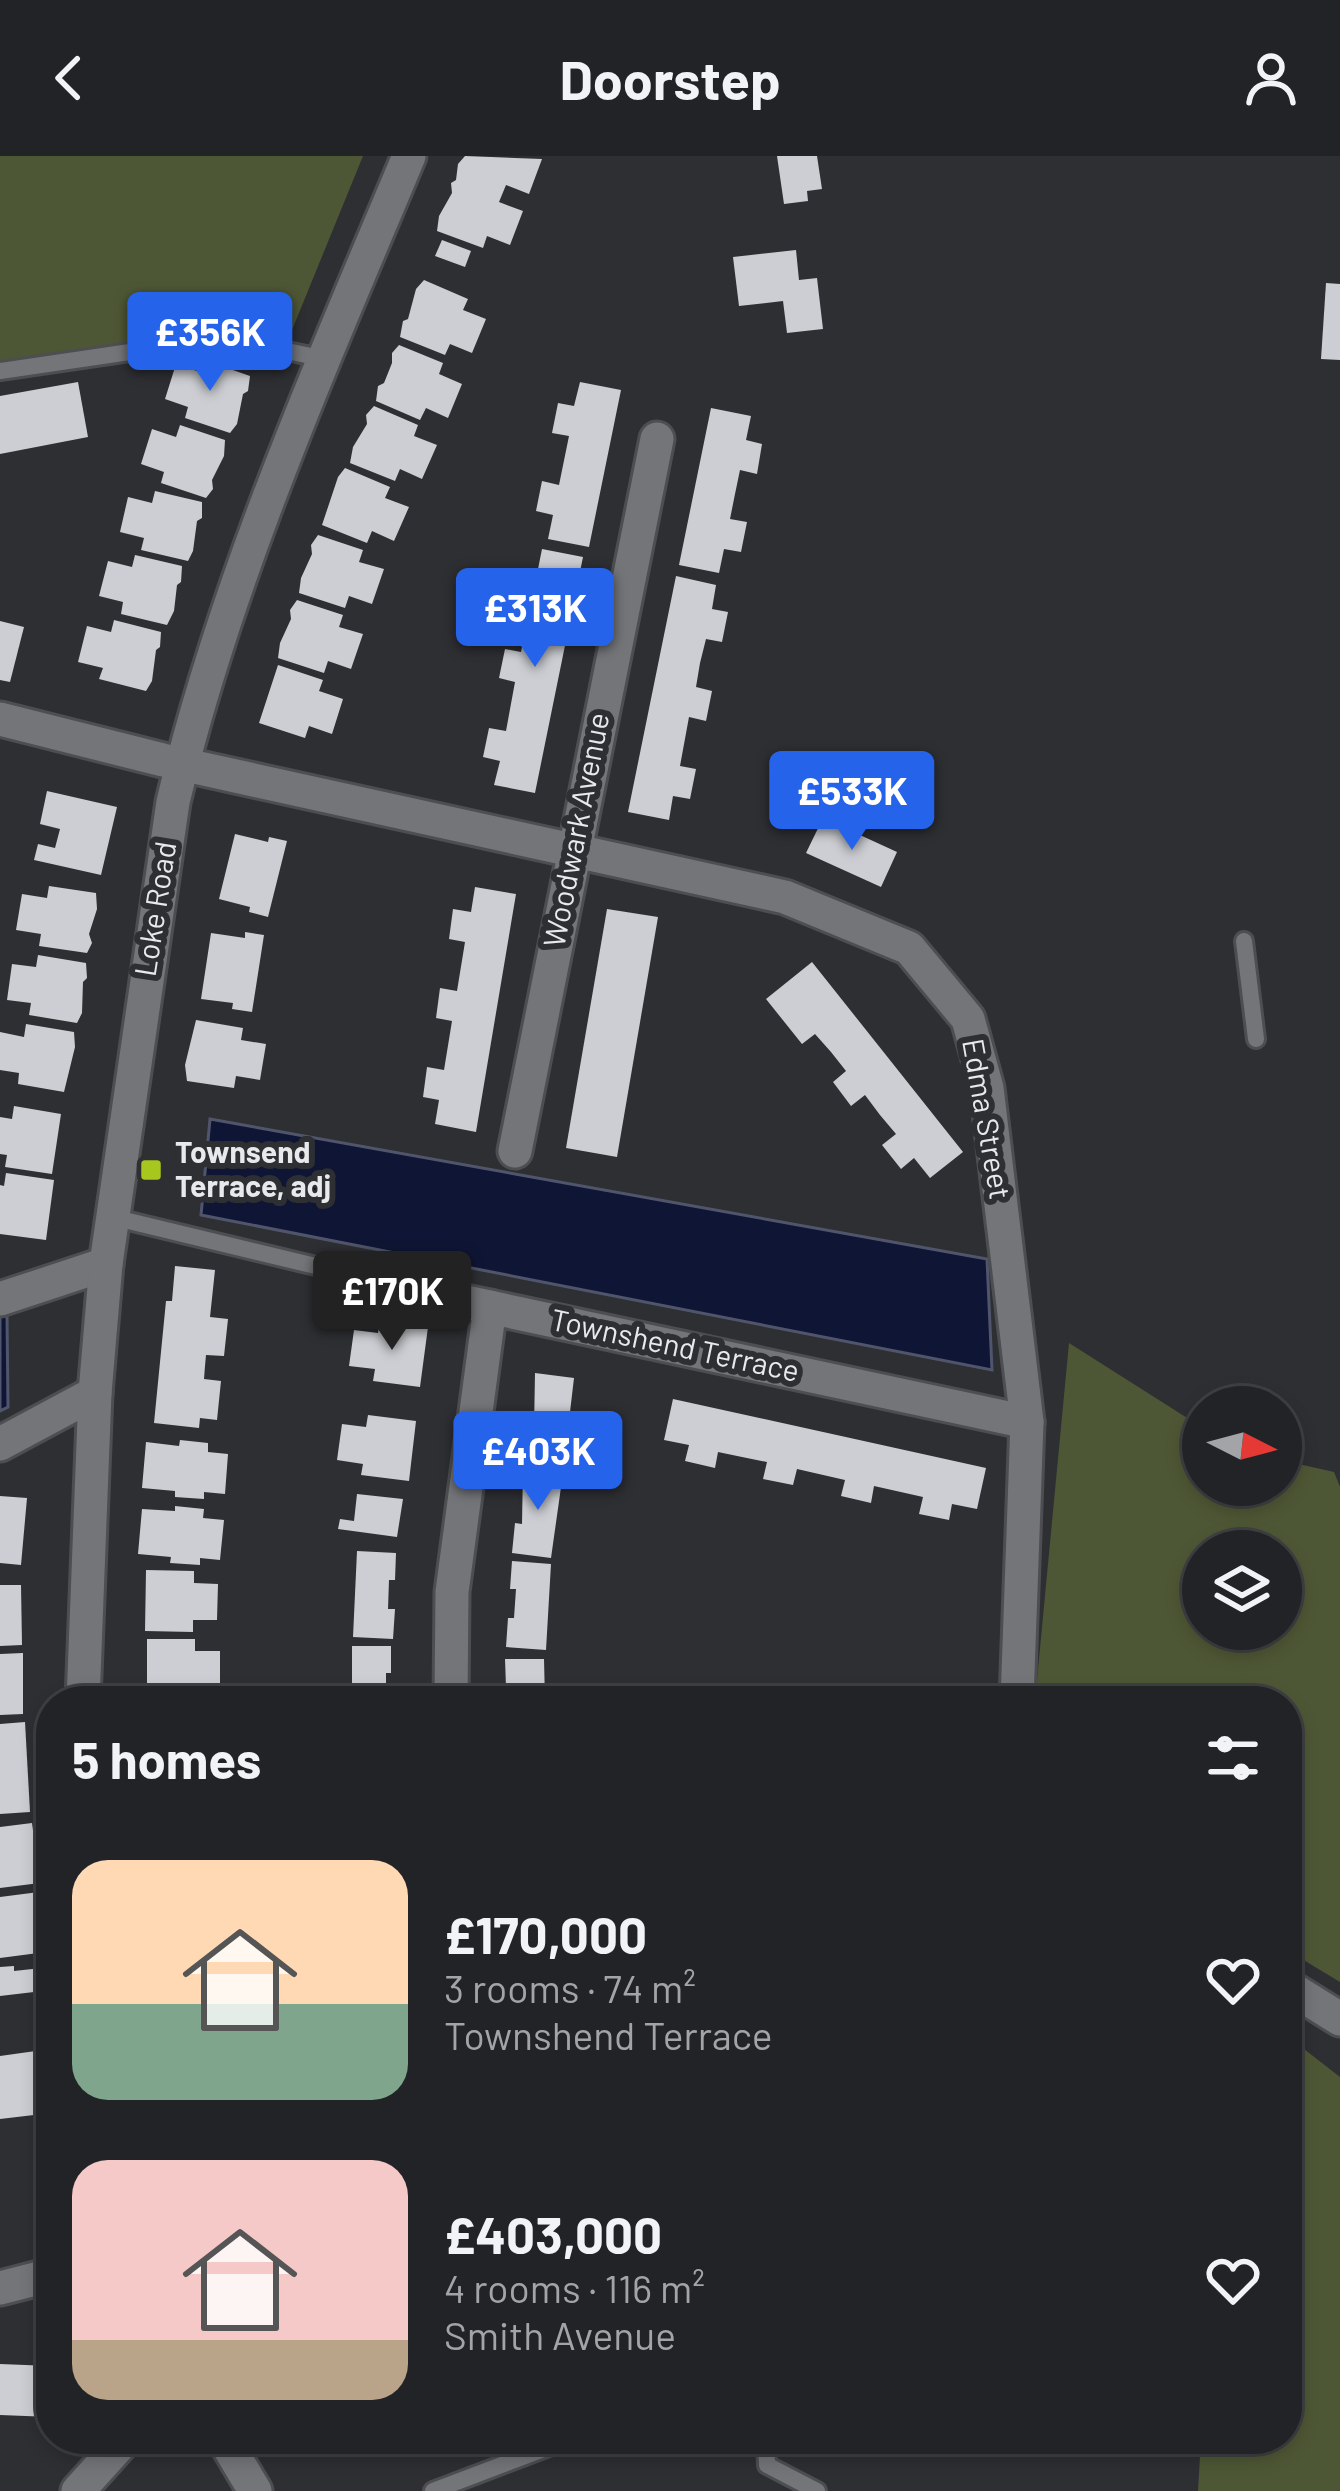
<!DOCTYPE html>
<html lang="en">
<head>
<meta charset="utf-8">
<style>
  body { margin:0; font-family:Barlow,sans-serif; background:#2a2b2e; color:#f1f3f6; height:100vh; display:flex; flex-direction:column; font-size:45px; white-space:nowrap }
  * { box-sizing:border-box; margin:0 }
  p { font-size:39px; color:#a2a4a7 }
  .icon { flex:none; width:66px; height:66px; fill:none; stroke:currentColor; stroke-width:2; stroke-linecap:round; stroke-linejoin:round }
  .map { position:relative; flex:1; overflow:hidden }
  .panel { position:absolute; left:36px; top:1530px; width:1266px; height:768px; display:flex; flex-direction:column; background:#222326; border-radius:48px; box-shadow:0 6px 18px #0003,0 0 0 3px #3f4043 }
  .panel>* { flex:none }
  .needle { width:78px; rotate:96deg }
  .controls { position:absolute; left:1182px; top:1230px; display:grid; gap:24px }
  .controls a { display:grid; place-items:center; width:120px; height:120px; border-radius:50%; background:#222326; box-shadow:0 6px 18px #0003,0 0 0 3px #3f4043; font-size:60px }
  .price { position:absolute; translate:-50% -102px; padding:0 27px; border-radius:12px; background:#2563eb; color:#fff; font-size:39px; line-height:78px; filter:drop-shadow(0 3px 6px #0008) }
  .price::after { content:''; position:absolute; left:50%; top:72px; width:36px; height:27px; margin-left:-18px; background:inherit; clip-path:polygon(0 0,100% 0,50% 100%) }
  .price.current { background:#222; color:#fff }
  ul { padding:0; list-style:none }
  li { display:flex; align-items:center; gap:36px; height:300px; padding:0 36px }
  li span { display:grid; place-items:center; flex:none; width:336px; height:240px; border-radius:36px; color:#555 }
  li>.icon { margin-inline-start:auto }
  span .icon { width:144px; height:144px; fill:#fffc; stroke-width:1 }
  li b { font-size:51px }
  h2 { display:flex; justify-content:space-between; align-items:center; height:144px; padding:0 36px; font-size:51px }
  header { display:flex; justify-content:space-between; align-items:center; height:156px; padding:0 36px; background:#222326; font-size:54px; font-weight:700 }
  .map>svg:first-child { display:block }
  .green { fill:#4e5735; fill-rule:evenodd }
  .water { fill:#0f1635; stroke:#50556c; stroke-width:3 }
  .building { fill:#ccced3 }
  .lines { fill:none; stroke-linecap:round; stroke-linejoin:round }
  .service-casing { stroke:#4d4e51; stroke-width:22 }
  .minor-casing { stroke:#4d4e51; stroke-width:39 }
  .tertiary-casing { stroke:#4d4e51; stroke-width:39 }
  .service { stroke:#737579; stroke-width:16 }
  .minor { stroke:#737579; stroke-width:33 }
  .tertiary { stroke:#737579; stroke-width:33 }
  .poi-dot { fill:#a7c71e; stroke:#2e2f33; stroke-width:4.5 }
  .labels { text-anchor:middle; stroke-width:12; stroke-linejoin:round; paint-order:stroke }
  .street-label { font-size:30px; fill:#e8e9eb; stroke:#2e2f33 }
  .poi-label { font-size:30px; font-weight:bold; fill:#e8e9eb; stroke:#2e2f33; text-anchor:start }
</style>
</head>
<body>
<header><svg class="icon" aria-label="back" viewBox="0 0 24 24"><path d="M15 5l-7 7 7 7"/></svg>Doorstep<svg class="icon" aria-label="person" viewBox="0 0 24 24"><circle cx="12" cy="8" r="4"/><path d="M4 21q1-7 8-7t8 7"/></svg></header>
<div class="map">
<svg width="1340" height="2335" viewBox="0 0 1340 2335">
  <rect width="100%" height="100%" fill="#2e2f33"/>
  <g class="green">
    <path d="M0,0H363L283,196L271,212L220,191L0,223Z"/>
    <path d="M1069,1187L1203,1272V1329H1281V1304L1334,1316L1340,1331V1826L1287,1794V1545H1035ZM1281,1395V1473H1203V1395Z"/>
    <path d="M1290,1882L1340,1921V2335H1198L1201,2283H1287V1886Z"/>
  </g>
  <g class="water">
    <path d="M210,963L987,1103L992,1214L201,1059Z"/>
    <path d="M7,1160L8,1251L0,1255V1161Z"/>
  </g>
  <g class="building">
    <path d="M465,0L542,3L529,38L506,29L499,46L523,55L510,89L487,80L483,92L437,75L439,60L452,37L451,27L456,24L458,8Z"/>
    <path d="M777,0H817L822,33L807,35L808,45L784,48Z"/>
    <path d="M442,84L471,95L465,111L435,100Z"/>
    <path d="M796,94L799,124L817,122L823,173L787,177L783,145L739,150L733,101Z"/>
    <path d="M424,124L468,143L463,154L486,163L472,197L450,188L445,199L400,181L403,165L408,163L416,133Z"/>
    <path d="M1326,127L1340,128V204L1321,203Z"/>
    <path d="M399,189L443,207L439,218L462,228L448,262L426,252L420,264L376,245L378,230L384,227L392,207V197Z"/>
    <path d="M204,204L250,220L248,235L243,238L237,268L230,277L185,262L188,251L165,243L176,208L200,216Z"/>
    <path d="M78,226L88,281L0,298V240Z"/>
    <path d="M580,226L621,234L589,391L548,383L553,359L536,355L542,325L559,329L569,280L552,277L558,247L574,250Z"/>
    <path d="M374,250L418,269L414,280L437,289L422,323L400,313L395,325L350,307L353,291L367,268L366,259Z"/>
    <path d="M711,252L751,260L746,284L762,288L757,318L740,314L735,338L730,363L747,366L741,396L724,393L719,417L679,409Z"/>
    <path d="M180,269L225,284L224,300L212,324L213,333L206,342L161,327L164,316L141,308L152,273L176,281Z"/>
    <path d="M345,312L390,331L385,342L409,351L394,385L372,375L367,387L322,369L338,321Z"/>
    <path d="M155,335L202,346V362L197,365L193,395L188,405L141,394L144,382L120,376L128,341L152,347Z"/>
    <path d="M318,379L363,394L359,406L384,413L372,448L349,440L345,452L299,437L301,422L312,398L311,389Z"/>
    <path d="M542,393L583,401L535,637L494,629L500,605L483,601L489,572L506,575L515,526L499,522L505,493L521,496L531,447L514,444L520,414L537,418Z"/>
    <path d="M135,399L182,410L181,426L177,429L174,455L167,469L121,458L123,446L99,440L108,405L132,411Z"/>
    <path d="M676,420L716,429L712,453L728,456L722,486L706,483L700,507L696,531L712,535L706,565L689,561L680,610L696,613L690,643L673,640L669,664L628,656Z"/>
    <path d="M297,444L343,459L339,471L363,478L351,513L328,505L324,517L278,502L280,487L291,463L290,454Z"/>
    <path d="M114,464L161,476L160,491L156,494L152,525L146,535L99,523L103,512L78,506L87,470L111,476Z"/>
    <path d="M0,465L24,471L10,526L0,524Z"/>
    <path d="M278,509L323,524L319,535L343,543L332,578L309,570L305,582L259,567Z"/>
    <path d="M47,635L117,651L101,719L34,704L38,688L55,692L60,673L40,668Z"/>
    <path d="M823,662L897,696L881,731L806,697Z"/>
    <path d="M235,678L268,686L269,681L287,685L268,761L249,756L250,751L219,743Z"/>
    <path d="M49,730L96,737L97,753L89,778L92,787L87,797L39,790L41,778L16,774L22,738L47,742Z"/>
    <path d="M475,731L516,738L476,976L435,968L439,944L423,941L427,911L444,914L452,865L436,862L440,832L457,835L465,786L449,783L453,753L471,756Z"/>
    <path d="M607,753L658,761L617,1001L566,992Z"/>
    <path d="M245,776L264,779L252,856L232,853L233,847L201,843L211,777L245,782Z"/>
    <path d="M38,799L86,807L87,822L83,826L82,857L77,867L29,859L31,847L7,844L12,808L36,811Z"/>
    <path d="M812,806L963,996L930,1022L914,1002L901,1013L882,989L896,978L880,959L865,939L851,950L833,926L846,915L831,896L815,878L802,888L766,843Z"/>
    <path d="M196,864L243,872L241,884L266,888L260,924L236,920L234,932L187,925L185,909Z"/>
    <path d="M26,868L74,876L75,891L64,936L18,928L19,917L0,914V876L24,881Z"/>
    <path d="M14,950L61,958L52,1018L5,1011L7,999L0,998V961L12,963Z"/>
    <path d="M6,1017L54,1024L46,1084L0,1078V1029L4,1030Z"/>
    <path d="M175,1110L215,1114L210,1161L228,1163L224,1200L206,1199L205,1210L204,1223L221,1225L217,1264L200,1262L199,1272L154,1267L166,1145H172Z"/>
    <path d="M380,1164L428,1171L420,1231L373,1225L375,1213L349,1210L354,1174L378,1177Z"/>
    <path d="M535,1217L574,1222L564,1307L524,1302L527,1272L534,1273Z"/>
    <path d="M673,1243L986,1312L977,1353L952,1348L949,1364L919,1358L923,1341L874,1330L871,1347L841,1340L845,1324L797,1313L793,1329L763,1323L767,1306L742,1301L718,1296L715,1312L685,1305L689,1289L664,1284Z"/>
    <path d="M368,1259L416,1265L409,1325L361,1319L363,1308L337,1304L342,1268L366,1271Z"/>
    <path d="M180,1284L208,1287V1296L228,1298L225,1338L204,1336V1343L175,1341V1335L142,1332L146,1286L179,1290Z"/>
    <path d="M523,1312L563,1317L551,1402L512,1397L515,1367L522,1368Z"/>
    <path d="M357,1338L403,1343L397,1381L338,1373L340,1363L354,1365Z"/>
    <path d="M0,1340L27,1342L21,1409L0,1407Z"/>
    <path d="M175,1350L204,1353L203,1362L224,1364L220,1404L200,1402V1409L170,1407L171,1401L138,1398L142,1353L175,1355Z"/>
    <path d="M357,1395L396,1397L395,1424H389L388,1453H395L393,1483L353,1481Z"/>
    <path d="M512,1405L551,1408L546,1494L506,1491L508,1462H514L516,1433H510Z"/>
    <path d="M146,1414L194,1415V1427L218,1428L217,1464H193V1476L145,1475Z"/>
    <path d="M0,1429H21L22,1489L0,1490Z"/>
    <path d="M147,1483H195V1495H220V1532L196,1531L195,1544H147Z"/>
    <path d="M352,1490H391V1517H386V1545H352Z"/>
    <path d="M23,1497V1558L0,1559V1498Z"/>
    <path d="M505,1503H544L545,1545H511V1531H506Z"/>
    <path d="M25,1566L30,1656L0,1658V1568Z"/>
    <path d="M32,1667L40,1727L0,1732V1671Z"/>
    <path d="M39,1736L46,1796L0,1802V1741Z"/>
    <path d="M14,1810V1815L51,1811V1834L0,1840V1811Z"/>
    <path d="M50,1893L51,1957L0,1963V1900Z"/>
    <path d="M0,2208L51,2210V2261L0,2259Z"/>
  </g>
  <g class="lines">
    <defs>
      <g id="service">
        <path d="M0,215L225,182L325,203"/>
        <path d="M1244,785L1256,883"/>
        <path d="M112,1061L461,1145"/>
        <path d="M766,2283L767,2309L817,2335"/>
        <path d="M433,2335L570,2283"/>
      </g>
      <g id="minor">
        <path d="M0,563L163,604L785,741L909,792L968,863L987,932L1027,1266L1017,1545"/>
        <path d="M515,995L657,283"/>
        <path d="M0,1143L106,1108"/>
        <path d="M461,1145L1027,1266"/>
        <path d="M0,1288L95,1237"/>
        <path d="M451,1545L452,1436L490,1151"/>
        <path d="M1287,1830L1340,1863"/>
        <path d="M224,2283L255,2335"/>
        <path d="M78,2335L125,2283"/>
      </g>
      <g id="tertiary">
        <path d="M83,1545L95,1237L106,1108L173,646C226,423 321,210 409,0"/>
        <path d="M0,2132L51,2119"/>
      </g>
    </defs>
    <use href="#service" class="service-casing"/>
    <use href="#minor" class="minor-casing"/>
    <use href="#tertiary" class="tertiary-casing"/>
    <use href="#service" class="service"/>
    <use href="#minor" class="minor"/>
    <use href="#tertiary" class="tertiary"/>
  </g>
  <rect class="poi-dot" x="139" y="1002" width="24" height="24" rx="6"/>
  <g class="labels">
    <g class="street-label">
      <text transform="translate(577 674) rotate(-79)" y="10">Woodwark Avenue</text>
      <text transform="translate(156 753) rotate(-81)" y="10">Loke Road</text>
      <text transform="translate(986 963) rotate(80)" y="10">Edma Street</text>
      <text transform="translate(675 1190) rotate(12)" y="10">Townshend Terrace</text>
    </g>
    <g class="poi-label">
      <text x="175" y="1007">Townsend<tspan x="175" dy="34">Terrace, adj</tspan></text>
    </g>
  </g>
</svg>
<div class="controls">
<a><svg class="needle" viewBox="-14 -14 28 28"><path d="M0-13l5 13h-10z" fill="#e53935"/><path d="M0 13l5-13h-10z" fill="#a2a4a7"/></svg></a>
<a><svg class="icon" aria-label="layers" viewBox="0 0 24 24"><path d="M12 4l9 5-9 5-9-5zM3 14l9 5 9-5"/></svg></a>
</div>
<b class="price" style="left:210px;top:238px">£356K</b>
<b class="price" style="left:535px;top:514px">£313K</b>
<b class="price" style="left:852px;top:697px">£533K</b>
<b class="price current" style="left:392px;top:1197px">£170K</b>
<b class="price" style="left:538px;top:1357px">£403K</b>
<section class="panel">
<h2>5 homes<svg class="icon" aria-label="filters" viewBox="0 0 24 24"><path d="M4 7h16M4 17h16"/><circle cx="9" cy="7" r="2"/><circle cx="15" cy="17" r="2"/></svg></h2>
<ul>
<li><span style="background:linear-gradient(#ffd9b3 60%,#7fa58c 0)"><svg class="icon" aria-label="home" viewBox="0 0 24 24"><path d="M3 11l9-7 9 7M6 9v11h12V9"/></svg></span><div><b>£170,000</b><p>3 rooms · 74 m²</p><p>Townshend Terrace</p></div><svg class="icon" aria-label="heart" viewBox="0 0 24 24"><path d="M12 20l-8-8c-3-5 5-10 8-4 3-6 11-1 8 4z"/></svg></li>
<li><span style="background:linear-gradient(#f6c9c9 75%,#b9a48a 0)"><svg class="icon" aria-label="home" viewBox="0 0 24 24"><path d="M3 11l9-7 9 7M6 9v11h12V9"/></svg></span><div><b>£403,000</b><p>4 rooms · 116 m²</p><p>Smith Avenue</p></div><svg class="icon" aria-label="heart" viewBox="0 0 24 24"><path d="M12 20l-8-8c-3-5 5-10 8-4 3-6 11-1 8 4z"/></svg></li>
</ul>
</section>
</div>
</body>
</html>
